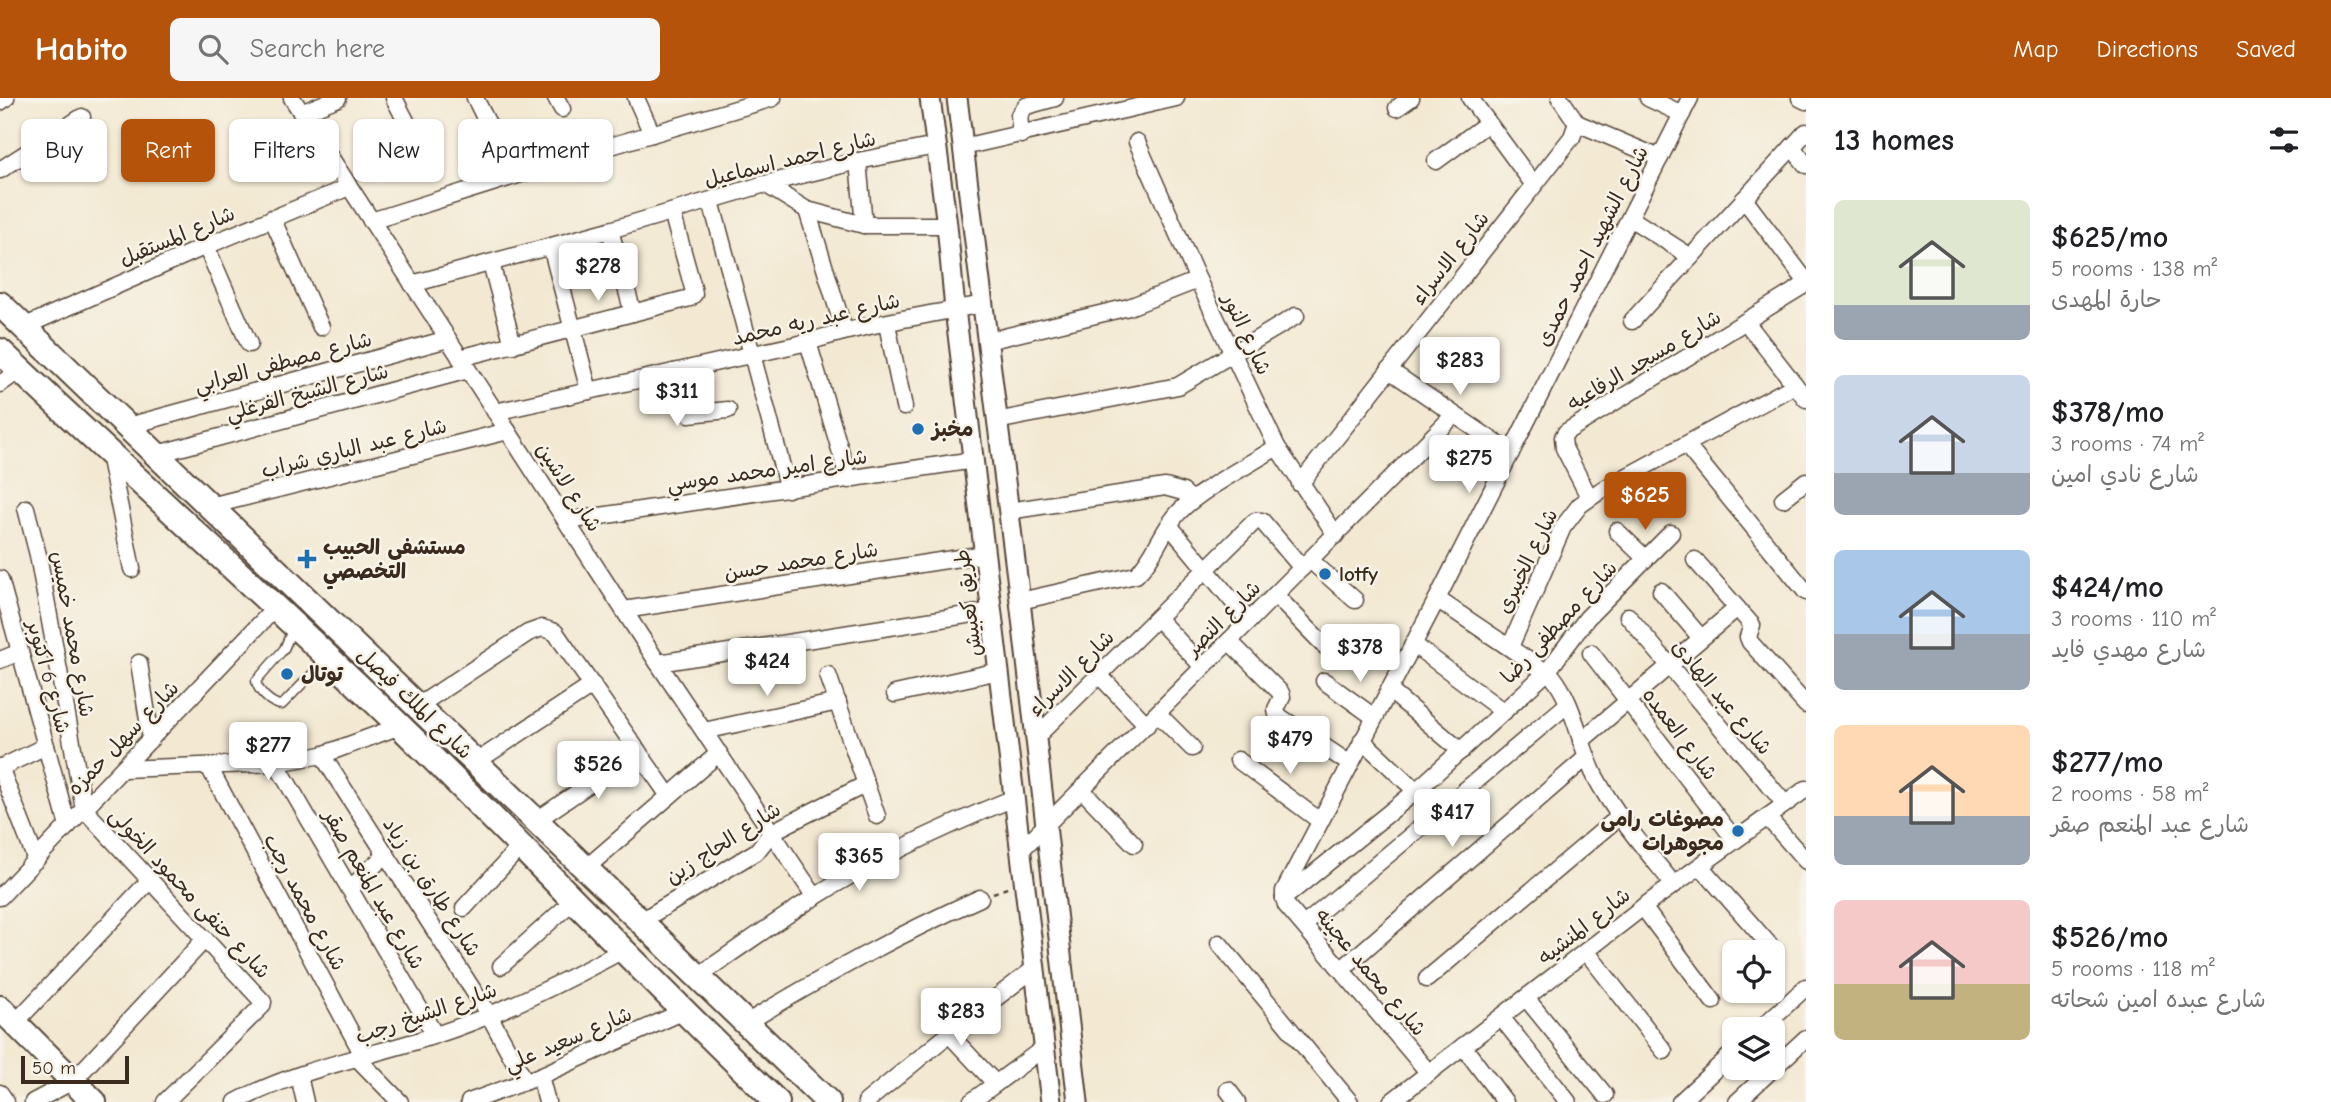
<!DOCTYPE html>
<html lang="en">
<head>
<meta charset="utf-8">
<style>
  body { margin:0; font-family:"Comic Neue","Playpen Sans Arabic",sans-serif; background:#f6f6f6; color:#202124; height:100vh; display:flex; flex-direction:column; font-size:26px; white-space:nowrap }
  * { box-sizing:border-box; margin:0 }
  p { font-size:23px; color:#757577 }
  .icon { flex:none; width:38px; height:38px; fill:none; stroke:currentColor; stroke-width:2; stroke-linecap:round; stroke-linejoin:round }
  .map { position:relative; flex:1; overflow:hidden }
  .side { display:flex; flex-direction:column; background:#fff; width:525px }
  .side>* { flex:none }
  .guide { position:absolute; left:21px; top:21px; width:665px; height:63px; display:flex; gap:14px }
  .tools { position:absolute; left:1722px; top:842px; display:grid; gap:14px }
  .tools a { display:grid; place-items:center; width:63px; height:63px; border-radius:10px; background:#fff; box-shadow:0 2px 5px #0004; font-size:35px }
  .scale { position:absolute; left:21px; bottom:18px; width:108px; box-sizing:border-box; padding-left:7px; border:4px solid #3b2a1e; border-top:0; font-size:19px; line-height:24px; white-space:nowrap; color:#3b2a1e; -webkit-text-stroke:5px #f7f3e8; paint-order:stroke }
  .price { position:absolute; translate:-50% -60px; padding:0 16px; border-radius:7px; background:#fff; color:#222; font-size:23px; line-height:46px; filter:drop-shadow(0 2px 4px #0008) }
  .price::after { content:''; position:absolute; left:50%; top:42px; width:21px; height:16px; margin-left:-10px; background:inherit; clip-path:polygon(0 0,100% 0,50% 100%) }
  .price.current { background:#b45309; color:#fff }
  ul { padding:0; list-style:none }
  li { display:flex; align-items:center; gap:21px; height:175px; padding:0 28px }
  li span { display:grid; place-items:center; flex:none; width:196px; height:140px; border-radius:10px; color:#555 }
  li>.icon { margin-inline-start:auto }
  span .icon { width:84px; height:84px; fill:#fffc; stroke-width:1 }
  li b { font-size:30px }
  h2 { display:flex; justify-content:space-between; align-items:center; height:84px; padding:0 28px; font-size:30px }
  .tag { padding:0 24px; border-radius:10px; background:#fff; box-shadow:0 2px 5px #0004; font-size:24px; line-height:63px }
  .tag.current { background:#b45309; color:#fff }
  header { display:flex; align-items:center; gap:42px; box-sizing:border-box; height:98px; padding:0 35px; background:#b45309; color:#fff }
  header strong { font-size:33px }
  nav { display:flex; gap:38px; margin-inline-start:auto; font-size:24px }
  .search { width:490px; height:63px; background:#f6f6f6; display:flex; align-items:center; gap:18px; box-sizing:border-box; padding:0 24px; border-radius:10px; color:#757577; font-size:26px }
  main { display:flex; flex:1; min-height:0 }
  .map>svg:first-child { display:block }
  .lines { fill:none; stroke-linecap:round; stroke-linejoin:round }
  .service-casing { stroke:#574739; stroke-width:11 }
  .minor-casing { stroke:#574739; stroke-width:19 }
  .tertiary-casing { stroke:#574739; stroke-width:23 }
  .primary-casing { stroke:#574739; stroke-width:28 }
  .path { stroke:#574739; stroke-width:2.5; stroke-dasharray:5 5; stroke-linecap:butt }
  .service { stroke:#fff; stroke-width:8 }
  .minor { stroke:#fff; stroke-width:16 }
  .tertiary { stroke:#fff; stroke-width:19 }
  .primary { stroke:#fff; stroke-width:24 }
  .poi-dot { fill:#1f6fb2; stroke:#f7f3e8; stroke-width:2.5 }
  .labels { text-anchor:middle; stroke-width:5; stroke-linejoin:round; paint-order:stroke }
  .street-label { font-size:21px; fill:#3b2a1e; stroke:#f7f3e8 }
  .poi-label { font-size:21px; font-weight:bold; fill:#3b2a1e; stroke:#f7f3e8; text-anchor:start }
</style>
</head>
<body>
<header>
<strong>Habito</strong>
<div class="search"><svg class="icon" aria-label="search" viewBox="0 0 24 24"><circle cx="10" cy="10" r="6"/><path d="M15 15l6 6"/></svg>Search here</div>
<nav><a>Map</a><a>Directions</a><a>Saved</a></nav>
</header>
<main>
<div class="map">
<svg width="1806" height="1004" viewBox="0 0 1806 1004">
  <rect width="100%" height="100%" fill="#f7f3e8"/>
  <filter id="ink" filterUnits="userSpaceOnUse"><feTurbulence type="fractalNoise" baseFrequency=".0143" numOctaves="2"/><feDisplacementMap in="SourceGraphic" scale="14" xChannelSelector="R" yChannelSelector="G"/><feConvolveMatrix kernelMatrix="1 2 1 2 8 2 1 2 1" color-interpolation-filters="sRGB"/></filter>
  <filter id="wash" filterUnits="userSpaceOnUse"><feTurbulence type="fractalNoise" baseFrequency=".00686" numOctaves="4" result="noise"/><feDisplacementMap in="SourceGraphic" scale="28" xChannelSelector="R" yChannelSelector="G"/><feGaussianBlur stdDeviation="1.57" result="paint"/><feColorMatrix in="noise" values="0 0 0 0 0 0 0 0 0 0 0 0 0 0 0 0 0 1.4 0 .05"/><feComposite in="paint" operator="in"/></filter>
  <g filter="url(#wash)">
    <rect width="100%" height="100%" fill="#f3e9d3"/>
  </g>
  <g filter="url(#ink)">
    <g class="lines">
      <defs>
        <path id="service" d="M293,530L284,551L256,583C258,594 272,607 282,607L311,577L330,566"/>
        <g id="minor">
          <path d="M292,0L658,565L815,799"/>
          <path d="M394,0L421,52"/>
          <path d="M475,0L514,78"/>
          <path d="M556,0L562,11"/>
          <path d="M636,0L652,36"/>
          <path d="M1470,0L1534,87"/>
          <path d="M1560,0L1577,25"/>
          <path d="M1648,0L1682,16"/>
          <path d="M1800,0L1806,3"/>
          <path d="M0,4L6,0"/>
          <path d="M1397,10L1411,0"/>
          <path d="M301,15L338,0"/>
          <path d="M1577,25L1660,60"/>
          <path d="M1021,37L1019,17L1026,8L1055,0"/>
          <path d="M1137,44L1198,182L1277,349L1336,437"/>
          <path d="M963,49L1176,0"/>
          <path d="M1792,49L1806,67"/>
          <path d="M858,63L864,127"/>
          <path d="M1436,63L1488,25"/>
          <path d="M0,72L82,19"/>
          <path d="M765,86L807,112L864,127H947"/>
          <path d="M1744,101L1806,183"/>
          <path d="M711,103L788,391"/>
          <path d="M807,112L844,232"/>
          <path d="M272,120L321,229"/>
          <path d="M1630,120L1691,159"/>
          <path d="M371,123L604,50L773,0"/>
          <path d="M610,132L633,215"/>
          <path d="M206,148L249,246"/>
          <path d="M551,148L589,293"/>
          <path d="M491,165L513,247"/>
          <path d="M412,186L610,132L765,86L858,63L936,48"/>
          <path d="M1632,223L1806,34"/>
          <path d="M1746,224L1806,301"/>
          <path d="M887,226L904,309"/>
          <path d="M23,229L206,148L349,89"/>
          <path d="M987,243L1129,209L1198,182"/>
          <path d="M808,244L849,382"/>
          <path d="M460,260L690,200L694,196L693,190L672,114"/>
          <path d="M1389,272L1511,355"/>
          <path d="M673,274L685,312L689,316L728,312"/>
          <path d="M0,286L20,272"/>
          <path d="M495,314L808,244C865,226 924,218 982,206"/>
          <path d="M996,323L1178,288L1296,218"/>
          <path d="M128,328L448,241"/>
          <path d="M1686,347L1806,494"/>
          <path d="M109,356L132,471"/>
          <path d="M157,356L468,272"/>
          <path d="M1300,386L1572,39L1577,25"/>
          <path d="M1589,399L1564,350L1563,339L1566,334L1806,186"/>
          <path d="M1783,401L1806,383"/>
          <path d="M210,408L508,333"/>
          <path d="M26,410L38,457L84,711L263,904L262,908L165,1004"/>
          <path d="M1008,413L1165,389L1183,394L1192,402"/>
          <path d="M567,423L974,362"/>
          <path d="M1169,427L1249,523"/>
          <path d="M1617,433L1646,461"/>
          <path d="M1310,462L1355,502"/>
          <path d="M1695,462L1752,527L1748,539L1750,544L1806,607"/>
          <path d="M0,481L68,728"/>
          <path d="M1661,493L1701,540"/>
          <path d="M1275,497L1326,549"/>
          <path d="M1437,501L1553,579C1575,607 1579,646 1595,678C1616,718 1646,752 1674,787"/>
          <path d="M1020,503L1136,477C1155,459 1161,433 1179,414C1201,391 1249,367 1277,349"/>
          <path d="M624,512L985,456"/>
          <path d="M1628,518L1785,706"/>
          <path d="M1157,520L1203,569"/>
          <path d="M1229,543L1281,595L1282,599L1276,611L1277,617L1350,666"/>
          <path d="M1413,546L1504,614"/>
          <path d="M1510,549L1563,429L1580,407L1600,393L1795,287"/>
          <path d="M1591,555L1735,742"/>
          <path d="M0,562L20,554"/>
          <path d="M139,565L151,641"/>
          <path d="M658,565L992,513"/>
          <path d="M828,577L877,718"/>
          <path d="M1099,577L1147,627"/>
          <path d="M1324,583L1374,619"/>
          <path d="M1389,592L1461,653"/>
          <path d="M895,596L999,573"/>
          <path d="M418,608L528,535L542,530L555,534L669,698"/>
          <path d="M1158,616L1192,650"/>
          <path d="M704,633L838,604"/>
          <path d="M1036,639L1255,423H1262L1302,470"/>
          <path d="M1362,642L1416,693"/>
          <path d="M1581,643L1737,510"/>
          <path d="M322,657L489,917L525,983"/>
          <path d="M1238,662L1320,723"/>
          <path d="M476,664L593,587"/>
          <path d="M276,665L435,937"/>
          <path d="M0,669L36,762"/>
          <path d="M209,669L364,959"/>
          <path d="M0,670L46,648"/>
          <path d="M123,671L276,665L322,657L400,628"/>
          <path d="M1082,692L1134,746"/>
          <path d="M1767,719L1806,763"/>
          <path d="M537,722L638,653"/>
          <path d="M1021,752L1454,317"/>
          <path d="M1700,768L1773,851"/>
          <path d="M586,770L719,655"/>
          <path d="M350,791L386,756"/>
          <path d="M0,799L276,509"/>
          <path d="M1284,800V793L1437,501L1690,0"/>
          <path d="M1284,800L1416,693L1547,574L1587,520L1671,435"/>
          <path d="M1284,800L1286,807L1429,975"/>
          <path d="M1643,809L1713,903"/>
          <path d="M464,810L521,748"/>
          <path d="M641,823L757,753L772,734L866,686"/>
          <path d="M1304,827L1568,606"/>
          <path d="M1219,845L1350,1004"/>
          <path d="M1586,853L1664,953"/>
          <path d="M501,868L575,801"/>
          <path d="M1342,871L1587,659"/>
          <path d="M698,878C736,852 774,825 813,800C876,760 945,728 1014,700"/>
          <path d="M1427,881L1620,718"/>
          <path d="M1526,900L1605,997"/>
          <path d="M1501,919L1568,1004"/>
          <path d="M15,925L150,782"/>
          <path d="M746,925C824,878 897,837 980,800"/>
          <path d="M1760,931L1806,889"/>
          <path d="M949,936L995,985"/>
          <path d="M1463,948L1505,1004"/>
          <path d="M358,961L400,1004"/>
          <path d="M299,978L305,1004"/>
          <path d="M540,978L547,1004"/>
          <path d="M1228,992L1237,1004"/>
          <path d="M0,995L6,1004"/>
          <path d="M33,1004L73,983L205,841"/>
          <path d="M236,1004C297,971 368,959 433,938C500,916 562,885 623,852"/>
          <path d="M469,1004L540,978L682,914"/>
          <path d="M866,1004L949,936L1035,870"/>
          <path d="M971,1004L1045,949"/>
          <path d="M1391,1004L1643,809L1806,691"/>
          <path d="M1680,1004L1734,954"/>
          <path d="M1737,1004L1806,940"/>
        </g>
        <g id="tertiary">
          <path d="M930,0L947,127L955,211L1051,1004"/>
          <path d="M957,0L1020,503L1078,1004"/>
        </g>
        <g id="primary">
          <path d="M0,206L828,1004"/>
          <path d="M0,253C134,380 272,503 404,632C530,755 650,883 777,1004"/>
          <path d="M0,910L94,1004"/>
        </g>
      </defs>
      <use href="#service" class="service-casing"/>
      <use href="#minor" class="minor-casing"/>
      <use href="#tertiary" class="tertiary-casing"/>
      <use href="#primary" class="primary-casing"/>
      <path class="path" d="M993,795L1010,789"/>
      <use href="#service" class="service"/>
      <use href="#minor" class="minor"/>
      <use href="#tertiary" class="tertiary"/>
      <use href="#primary" class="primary"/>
    </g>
  </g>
  <g class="poi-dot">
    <circle cx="918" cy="331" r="7"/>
    <path d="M303.5 450.5h7v7h7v7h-7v7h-7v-7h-7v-7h7z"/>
    <circle cx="1325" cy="476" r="7"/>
    <circle cx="287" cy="576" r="7"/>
    <circle cx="1738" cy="733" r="7"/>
  </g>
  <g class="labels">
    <g class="street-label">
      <text transform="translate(790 61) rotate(-14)" y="7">شارع احمد اسماعيل</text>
      <text transform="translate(177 138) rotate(-23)" y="7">شارع المستقبل</text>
      <text transform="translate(1592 148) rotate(-63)" y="7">شارع الشهيد احمد حمدى</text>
      <text transform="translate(1450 160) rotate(-52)" y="7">شارع الاسراء</text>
      <text transform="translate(816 221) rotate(-13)" y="7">شارع عبد ريه محمد</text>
      <text transform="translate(1247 236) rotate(65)" y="7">شارع النور</text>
      <text transform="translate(1644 262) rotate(-31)" y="7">شارع مسجد الرفاعيه</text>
      <text transform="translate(283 264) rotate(-15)" y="7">شارع مصطفى العرابي</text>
      <text transform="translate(307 294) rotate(-15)" y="7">شارع الشيخ الفرغلي</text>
      <text transform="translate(354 350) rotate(-14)" y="7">شارع عبد الباري شراب</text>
      <text transform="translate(767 372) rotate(-8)" y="7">شارع امير محمد موسي</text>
      <text transform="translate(569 389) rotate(57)" y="7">شارع لاشين</text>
      <text transform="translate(801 463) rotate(-9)" y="7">شارع محمد حسن</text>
      <text transform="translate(1527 463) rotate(-64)" y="7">شارع الخبيرى</text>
      <text transform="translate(968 505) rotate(-97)" y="7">طريق كعبيش</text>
      <text transform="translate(1223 520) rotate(-45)" y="7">شارع النصر</text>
      <text transform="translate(1559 524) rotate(-47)" y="7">شارع مصطفى رضا</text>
      <text transform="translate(73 536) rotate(80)" y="7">شارع محمد خميس</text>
      <text transform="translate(1071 575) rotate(-45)" y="7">شارع الاسراء</text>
      <text transform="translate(49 579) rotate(75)" y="7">شارع 6 اكتوبر</text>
      <text transform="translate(1722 599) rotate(50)" y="7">شارع عبد الهادى</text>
      <text transform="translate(415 605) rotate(44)" y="7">شارع الملك فيصل</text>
      <text transform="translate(1680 636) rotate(53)" y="7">شارع العمده</text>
      <text transform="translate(123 640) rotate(-46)" y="7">شارع سهل حمزه</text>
      <text transform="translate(723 745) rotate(-33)" y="7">شارع الحاج زين</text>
      <text transform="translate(432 789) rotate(57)" y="7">شارع طارق بن زياد</text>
      <text transform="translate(374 791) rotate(60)" y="7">شارع عبد المنعم صقر</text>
      <text transform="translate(190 795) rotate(47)" y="7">شارع حنفى محمود الخولى</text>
      <text transform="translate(305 804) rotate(62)" y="7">شارع محمد رجب</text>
      <text transform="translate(1584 828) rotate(-38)" y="7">شارع المنشيه</text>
      <text transform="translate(1371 874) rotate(50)" y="7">شارع محمد عجينه</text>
      <text transform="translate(426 915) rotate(-19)" y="7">شارع الشيخ رجب</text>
      <text transform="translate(568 941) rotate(-23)" y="7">شارع سعيد علي</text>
    </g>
    <g class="poi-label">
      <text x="932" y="338">مخبز</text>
      <text x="323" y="456">مستشفى الحبيب<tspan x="323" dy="24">التخصصي</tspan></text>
      <text x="1339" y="483">lotfy</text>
      <text x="301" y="583">توتال</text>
      <text x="1724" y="728" text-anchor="end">مصوغات رامى<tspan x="1724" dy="24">مجوهرات</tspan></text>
    </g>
  </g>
</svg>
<div class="tools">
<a><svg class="icon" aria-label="locate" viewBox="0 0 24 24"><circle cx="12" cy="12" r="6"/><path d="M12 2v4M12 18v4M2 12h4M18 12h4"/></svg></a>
<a><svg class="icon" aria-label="layers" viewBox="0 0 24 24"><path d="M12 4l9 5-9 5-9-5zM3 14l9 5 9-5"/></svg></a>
</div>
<div class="scale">50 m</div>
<b class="price" style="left:598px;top:205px">$278</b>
<b class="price" style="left:1460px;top:299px">$283</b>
<b class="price" style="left:677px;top:330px">$311</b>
<b class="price" style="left:1469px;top:397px">$275</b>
<b class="price current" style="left:1645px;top:434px">$625</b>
<b class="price" style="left:1360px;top:586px">$378</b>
<b class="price" style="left:767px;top:600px">$424</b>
<b class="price" style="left:1290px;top:678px">$479</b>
<b class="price" style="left:268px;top:684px">$277</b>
<b class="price" style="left:598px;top:703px">$526</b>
<b class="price" style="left:1452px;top:751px">$417</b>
<b class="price" style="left:859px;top:795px">$365</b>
<b class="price" style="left:961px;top:950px">$283</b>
<div class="guide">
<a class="tag">Buy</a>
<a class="tag current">Rent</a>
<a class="tag">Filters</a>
<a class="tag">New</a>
<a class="tag">Apartment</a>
</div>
</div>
<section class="side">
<h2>13 homes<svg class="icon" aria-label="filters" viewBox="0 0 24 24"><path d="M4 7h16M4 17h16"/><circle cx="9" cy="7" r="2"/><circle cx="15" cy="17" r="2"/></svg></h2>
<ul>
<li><span style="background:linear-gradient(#dfe7d0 75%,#9aa5b1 0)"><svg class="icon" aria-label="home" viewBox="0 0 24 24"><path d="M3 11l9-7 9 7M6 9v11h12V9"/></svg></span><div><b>$625/mo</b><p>5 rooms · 138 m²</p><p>حارة المهدى</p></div></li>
<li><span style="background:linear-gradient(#c9d6e8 70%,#9aa5b1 0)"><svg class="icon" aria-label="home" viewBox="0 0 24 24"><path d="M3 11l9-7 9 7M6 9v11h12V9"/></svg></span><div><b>$378/mo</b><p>3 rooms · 74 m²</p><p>شارع نادي امين</p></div></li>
<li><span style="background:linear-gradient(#a9c7e8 60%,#9aa5b1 0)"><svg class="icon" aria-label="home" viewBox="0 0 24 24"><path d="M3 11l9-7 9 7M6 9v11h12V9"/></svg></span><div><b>$424/mo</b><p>3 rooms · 110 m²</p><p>شارع مهدي فايد</p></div></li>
<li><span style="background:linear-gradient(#ffd9b3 65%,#9aa5b1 0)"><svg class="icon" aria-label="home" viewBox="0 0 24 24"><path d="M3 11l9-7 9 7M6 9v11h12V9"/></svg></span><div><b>$277/mo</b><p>2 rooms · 58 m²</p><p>شارع عبد المنعم صقر</p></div></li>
<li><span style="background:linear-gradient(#f6c9c9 60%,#c2b280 0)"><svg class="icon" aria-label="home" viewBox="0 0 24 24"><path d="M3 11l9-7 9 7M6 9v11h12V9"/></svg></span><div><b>$526/mo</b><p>5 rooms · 118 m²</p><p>شارع عبده امين شحاته</p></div></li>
</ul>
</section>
</main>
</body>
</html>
